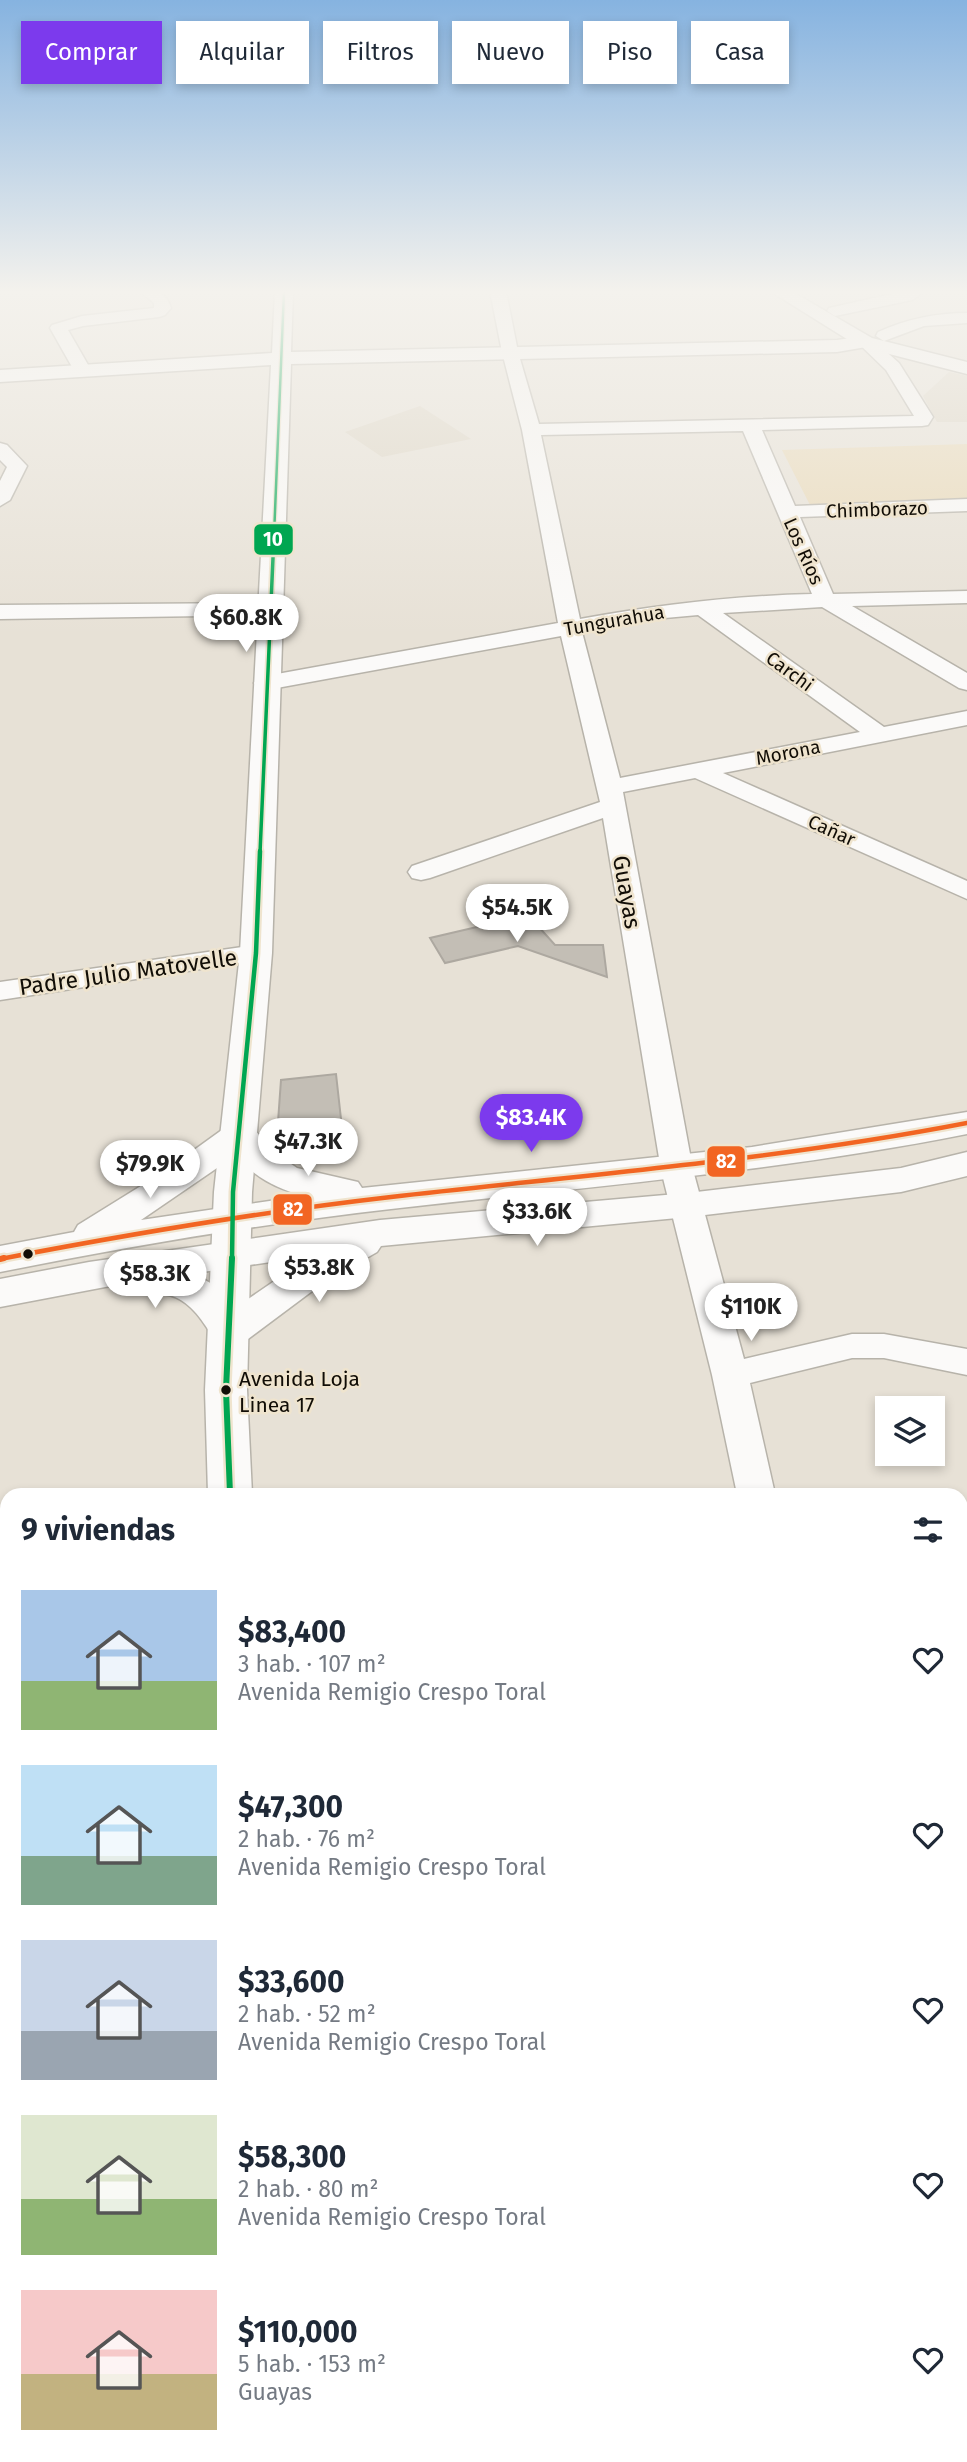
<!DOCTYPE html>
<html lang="es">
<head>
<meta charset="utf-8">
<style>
  body { margin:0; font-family:"Fira Sans",sans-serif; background:#f2f2f3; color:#1f2937; height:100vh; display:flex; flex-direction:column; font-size:26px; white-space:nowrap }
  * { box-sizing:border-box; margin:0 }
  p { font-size:23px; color:#747a83 }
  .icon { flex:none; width:38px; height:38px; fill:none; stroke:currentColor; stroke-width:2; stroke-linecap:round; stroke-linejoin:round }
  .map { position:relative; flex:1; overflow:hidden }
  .sheet { position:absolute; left:0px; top:1488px; width:968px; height:975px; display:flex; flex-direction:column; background:#fff; border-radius:21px 21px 0 0; box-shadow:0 4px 10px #0003 }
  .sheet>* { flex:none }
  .guide { position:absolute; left:21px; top:21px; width:926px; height:63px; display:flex; gap:14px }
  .fabs { position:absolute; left:875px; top:1396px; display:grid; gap:14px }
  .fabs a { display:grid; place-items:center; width:70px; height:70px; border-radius:0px; background:#fff; box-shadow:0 4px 10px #0003; font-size:35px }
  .price { position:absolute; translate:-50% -60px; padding:0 16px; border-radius:24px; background:#fff; color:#222; font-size:23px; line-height:46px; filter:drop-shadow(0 2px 4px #0008) }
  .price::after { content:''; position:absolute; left:50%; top:42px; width:21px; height:16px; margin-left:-10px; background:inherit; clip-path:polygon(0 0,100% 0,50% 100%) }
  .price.current { background:#7c3aed; color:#fff }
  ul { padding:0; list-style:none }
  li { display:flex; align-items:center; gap:21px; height:175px; padding:0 21px }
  li span { display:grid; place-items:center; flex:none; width:196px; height:140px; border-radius:0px; color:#555 }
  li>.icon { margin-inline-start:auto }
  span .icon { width:84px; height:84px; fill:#fffc; stroke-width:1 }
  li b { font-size:30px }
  h2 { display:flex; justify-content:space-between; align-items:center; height:84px; padding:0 21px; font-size:30px }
  .pill { padding:0 24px; border-radius:0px; background:#fff; box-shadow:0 4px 10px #0003; font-size:24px; line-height:63px }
  .pill.current { background:#7c3aed; color:#fff }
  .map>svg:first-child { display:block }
  .education { fill:#ddd5c5 }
  .green { fill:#e9d9b8 }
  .building { fill:#c3beb5; stroke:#ada8a0; stroke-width:2 }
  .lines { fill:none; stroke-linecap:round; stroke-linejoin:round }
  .minor-casing { stroke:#b7b3aa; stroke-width:3 }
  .tertiary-casing { stroke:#b7b3aa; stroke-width:3 }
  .secondary-casing { stroke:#b7b3aa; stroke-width:3 }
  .minor { fill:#fbfaf9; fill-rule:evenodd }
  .tertiary { fill:#fbfaf9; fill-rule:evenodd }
  .secondary { fill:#fbfaf9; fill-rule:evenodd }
  .bus-1-far1-casing { stroke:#efe4ce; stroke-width:9 }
  .bus-1-casing { stroke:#efe4ce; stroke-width:11 }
  .bus-2-far3-casing { stroke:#efe4ce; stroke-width:5 }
  .bus-2-far2-casing { stroke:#efe4ce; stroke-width:7 }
  .bus-2-far1-casing { stroke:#efe4ce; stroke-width:9 }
  .bus-2-casing { stroke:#efe4ce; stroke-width:11 }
  .bus-1-far1 { stroke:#f26522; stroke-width:4.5 }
  .bus-1 { stroke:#f26522; stroke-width:6 }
  .bus-2-far3 { stroke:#00a651; stroke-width:2.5 }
  .bus-2-far2 { stroke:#00a651; stroke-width:3.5 }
  .bus-2-far1 { stroke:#00a651; stroke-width:4.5 }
  .bus-2 { stroke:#00a651; stroke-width:6 }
  .bus-dot { fill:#110d06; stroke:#efe4ce; stroke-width:2.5 }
  .labels { text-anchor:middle; stroke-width:5; stroke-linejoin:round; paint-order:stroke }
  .far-street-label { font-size:19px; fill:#110d06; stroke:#efe4ce }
  .bus-label { font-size:21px; fill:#110d06; stroke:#efe4ce; text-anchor:start }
  .street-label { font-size:23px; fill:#110d06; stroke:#efe4ce }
  .line-badge { stroke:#efe4ce; stroke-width:2.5 }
  .badge-label { font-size:19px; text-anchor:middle; font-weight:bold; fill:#fff }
</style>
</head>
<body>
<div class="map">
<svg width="967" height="2462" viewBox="0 0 967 2462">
  <rect width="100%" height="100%" fill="#e7e1d6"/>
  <g class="education">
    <path d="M949,372L967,376V422H937L923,396Z"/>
    <path d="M420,406L471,439L382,457L345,432Z"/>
  </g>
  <g class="green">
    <path d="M967,444V499L810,505L782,450Z"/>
    <path d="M0,1873H7V2225L0,2228Z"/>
  </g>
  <g class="building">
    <path d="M528,915L555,945H603L607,977L518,946L445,963L430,938Z"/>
    <path d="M336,1074L344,1146L318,1152L314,1145L295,1149L277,1136L281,1080Z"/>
  </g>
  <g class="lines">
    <defs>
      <g id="minor">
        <path d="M139,291C154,290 166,291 171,308L165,315L159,317L83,326L68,330L91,370L82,375L76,374L50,328L52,325L82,316L154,308V303Z"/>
        <path d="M490,291H506L518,352L539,424L914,416L886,370L857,342L865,337L871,338L899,363L933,417L928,425L922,426L762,430L795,506L967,499V511L800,517L833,594L967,591V603L852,606L967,673V690L959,688L822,607L723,613L884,727L967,711V725L723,773L967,881V899L695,778L623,792L693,1170L744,1359L852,1334H884L967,1349V1375L884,1358H852L750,1383L775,1494H737L712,1375L661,1170L603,818L430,878L421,880L412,878L408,872L412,866L600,802L561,636L266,690L258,688L254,683L258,678L266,676L558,623L522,430L502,352ZM743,431L812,594C733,596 657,605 580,619L541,435ZM698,615L860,732L620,778L582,632L654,619Z"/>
        <path d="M905,291H919L920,295L912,300L835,316L827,311L829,308Z"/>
        <path d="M967,313V323L924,326L884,341L876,336L878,332C907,319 935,313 967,313Z"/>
        <path d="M0,443L7,445L27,466L10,500L0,506V481L7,467L0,460Z"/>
        <path d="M269,603L277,605L280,610L277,615L0,619V605Z"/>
        <path d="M256,945L266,947L270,953L266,959L0,1000V982Z"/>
        <path d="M7,1551V1581L0,1583V1553Z"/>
        <rect x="961" y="1574" width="6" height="32"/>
        <path d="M961,1782L967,1784V1828L961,1826Z"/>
        <path d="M7,2241V2293L0,2296V2244Z"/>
        <path d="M870,2455H926L929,2462H873Z"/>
      </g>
      <g id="tertiary">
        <path d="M275,291H293L291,352L837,340L865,336L875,342L872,346L837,352L291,364L272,953L252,1192L247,1390L252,1494H208L205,1390L214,1192L240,953L271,365L0,382V370L272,353Z"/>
        <path d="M140,2455H204V2462H138Z"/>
      </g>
      <g id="secondary">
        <path d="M770,291H791L872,338L967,362V374L858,346Z"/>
        <path d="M967,1112V1134C776,1172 584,1187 391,1209C260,1224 130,1246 0,1272V1246L74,1232L78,1225L165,1171L226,1127L239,1124L252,1127L275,1153L297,1168L358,1182L362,1188L752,1147ZM236,1155C255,1178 276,1188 304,1196L141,1220Z"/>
        <path d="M967,1152V1176L901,1192L688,1217L381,1246L377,1252L323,1283L244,1342L230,1346L216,1342C205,1325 195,1306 175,1297C158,1290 135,1295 121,1284L0,1307V1279L89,1262L380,1220L688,1193L901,1168ZM311,1256L235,1308C224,1291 209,1279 189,1274Z"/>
      </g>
    </defs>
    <use href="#minor" class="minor-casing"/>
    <use href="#tertiary" class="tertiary-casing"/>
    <use href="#secondary" class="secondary-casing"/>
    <use href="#minor" class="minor"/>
    <use href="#tertiary" class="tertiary"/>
    <use href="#secondary" class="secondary"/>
    <defs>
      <path id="bus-1-far1" d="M0,1259C130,1234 260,1212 391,1197C584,1175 776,1160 967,1123"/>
      <path id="bus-1" d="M0,1259L4,1258"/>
      <path id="bus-2-far3" d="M274,536L284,291"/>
      <path id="bus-2-far2" d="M260,853L274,535"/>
      <path id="bus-2-far1" d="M232,1260L233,1192L256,953L260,851"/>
      <path id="bus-2" d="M230,1494L226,1390L232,1258"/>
    </defs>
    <use href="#bus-1-far1" class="bus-1-far1-casing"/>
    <use href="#bus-1" class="bus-1-casing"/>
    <use href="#bus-2-far3" class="bus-2-far3-casing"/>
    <use href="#bus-2-far2" class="bus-2-far2-casing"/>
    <use href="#bus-2-far1" class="bus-2-far1-casing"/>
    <use href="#bus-2" class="bus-2-casing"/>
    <use href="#bus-1-far1" class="bus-1-far1"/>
    <use href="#bus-1" class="bus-1"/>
    <use href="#bus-2-far3" class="bus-2-far3"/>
    <use href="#bus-2-far2" class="bus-2-far2"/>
    <use href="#bus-2-far1" class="bus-2-far1"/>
    <use href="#bus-2" class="bus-2"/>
  </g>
  <linearGradient id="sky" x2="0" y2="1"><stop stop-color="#86b3e0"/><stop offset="0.46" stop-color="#f4f2ed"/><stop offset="1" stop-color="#f4f2ed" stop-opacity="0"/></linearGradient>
  <rect width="967" height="635" fill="url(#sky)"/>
  <g class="bus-dot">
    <circle cx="28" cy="1254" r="6"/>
    <circle cx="226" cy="1390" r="6"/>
  </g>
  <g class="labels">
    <g class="far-street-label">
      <text transform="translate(877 509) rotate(-2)" y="7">Chimborazo</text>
      <text transform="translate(804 551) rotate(66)" y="7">Los Ríos</text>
      <text transform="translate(614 620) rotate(-10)" y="7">Tungurahua</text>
      <text transform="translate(790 671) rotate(36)" y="7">Carchi</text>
      <text transform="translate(788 752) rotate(-11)" y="7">Morona</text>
      <text transform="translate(832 830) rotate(24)" y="7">Cañar</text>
    </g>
    <g class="bus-label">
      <text x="239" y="1386">Avenida Loja<tspan x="239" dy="26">Linea 17</tspan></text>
    </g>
    <g class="street-label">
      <text transform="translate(627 892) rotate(80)" y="8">Guayas</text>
      <text transform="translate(128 972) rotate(-8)" y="8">Padre Julio Matovelle</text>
    </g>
  </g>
  <g class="line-badge">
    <rect x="253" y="523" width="41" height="33" rx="7" fill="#00a651"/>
    <rect x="706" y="1145" width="40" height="33" rx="7" fill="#f26522"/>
    <rect x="272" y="1193" width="41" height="33" rx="7" fill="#f26522"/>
  </g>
  <g class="badge-label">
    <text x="273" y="546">10</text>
    <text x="726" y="1168">82</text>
    <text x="293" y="1216">82</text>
  </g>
</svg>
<div class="fabs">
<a><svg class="icon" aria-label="layers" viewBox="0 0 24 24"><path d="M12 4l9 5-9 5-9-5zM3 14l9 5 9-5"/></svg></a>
</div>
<b class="price" style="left:246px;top:654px">$60.8K</b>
<b class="price" style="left:517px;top:944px">$54.5K</b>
<b class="price current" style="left:531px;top:1154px">$83.4K</b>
<b class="price" style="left:308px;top:1178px">$47.3K</b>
<b class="price" style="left:150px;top:1200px">$79.9K</b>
<b class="price" style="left:537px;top:1248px">$33.6K</b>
<b class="price" style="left:319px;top:1304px">$53.8K</b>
<b class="price" style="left:155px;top:1310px">$58.3K</b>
<b class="price" style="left:751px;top:1343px">$110K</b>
<div class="guide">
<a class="pill current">Comprar</a>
<a class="pill">Alquilar</a>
<a class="pill">Filtros</a>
<a class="pill">Nuevo</a>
<a class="pill">Piso</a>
<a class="pill">Casa</a>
</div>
<section class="sheet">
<h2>9 viviendas<svg class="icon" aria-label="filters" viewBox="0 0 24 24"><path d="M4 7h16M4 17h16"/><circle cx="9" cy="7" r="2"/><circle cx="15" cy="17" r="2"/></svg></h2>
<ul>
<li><span style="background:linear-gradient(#a9c7e8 65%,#8fb573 0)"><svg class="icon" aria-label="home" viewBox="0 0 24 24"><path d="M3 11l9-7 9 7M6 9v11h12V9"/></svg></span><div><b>$83,400</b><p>3 hab. · 107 m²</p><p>Avenida Remigio Crespo Toral</p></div><svg class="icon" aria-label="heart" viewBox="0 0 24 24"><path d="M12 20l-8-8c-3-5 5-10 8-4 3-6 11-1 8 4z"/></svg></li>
<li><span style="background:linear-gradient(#bfe0f5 65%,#7fa58c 0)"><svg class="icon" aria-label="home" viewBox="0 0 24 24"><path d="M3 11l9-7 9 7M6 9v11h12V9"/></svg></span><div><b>$47,300</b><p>2 hab. · 76 m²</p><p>Avenida Remigio Crespo Toral</p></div><svg class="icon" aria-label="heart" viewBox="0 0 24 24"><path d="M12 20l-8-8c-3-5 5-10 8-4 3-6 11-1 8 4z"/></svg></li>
<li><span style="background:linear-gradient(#c9d6e8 65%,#9aa5b1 0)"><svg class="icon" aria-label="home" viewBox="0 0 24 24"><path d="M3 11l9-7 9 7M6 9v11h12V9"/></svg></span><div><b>$33,600</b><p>2 hab. · 52 m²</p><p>Avenida Remigio Crespo Toral</p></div><svg class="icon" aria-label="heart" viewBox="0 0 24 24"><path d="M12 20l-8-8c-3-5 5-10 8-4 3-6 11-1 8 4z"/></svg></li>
<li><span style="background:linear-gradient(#dfe7d0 60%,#8fb573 0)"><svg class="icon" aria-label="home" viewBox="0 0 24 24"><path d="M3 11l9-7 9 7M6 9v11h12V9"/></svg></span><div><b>$58,300</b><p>2 hab. · 80 m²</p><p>Avenida Remigio Crespo Toral</p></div><svg class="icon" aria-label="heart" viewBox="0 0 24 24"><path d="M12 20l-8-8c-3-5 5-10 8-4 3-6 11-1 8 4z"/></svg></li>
<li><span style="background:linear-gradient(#f6c9c9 60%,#c2b280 0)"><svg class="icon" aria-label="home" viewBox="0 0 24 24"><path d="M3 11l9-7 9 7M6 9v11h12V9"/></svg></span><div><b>$110,000</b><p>5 hab. · 153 m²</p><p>Guayas</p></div><svg class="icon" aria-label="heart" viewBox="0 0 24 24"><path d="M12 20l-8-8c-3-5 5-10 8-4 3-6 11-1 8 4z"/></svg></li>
</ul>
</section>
</div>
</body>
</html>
